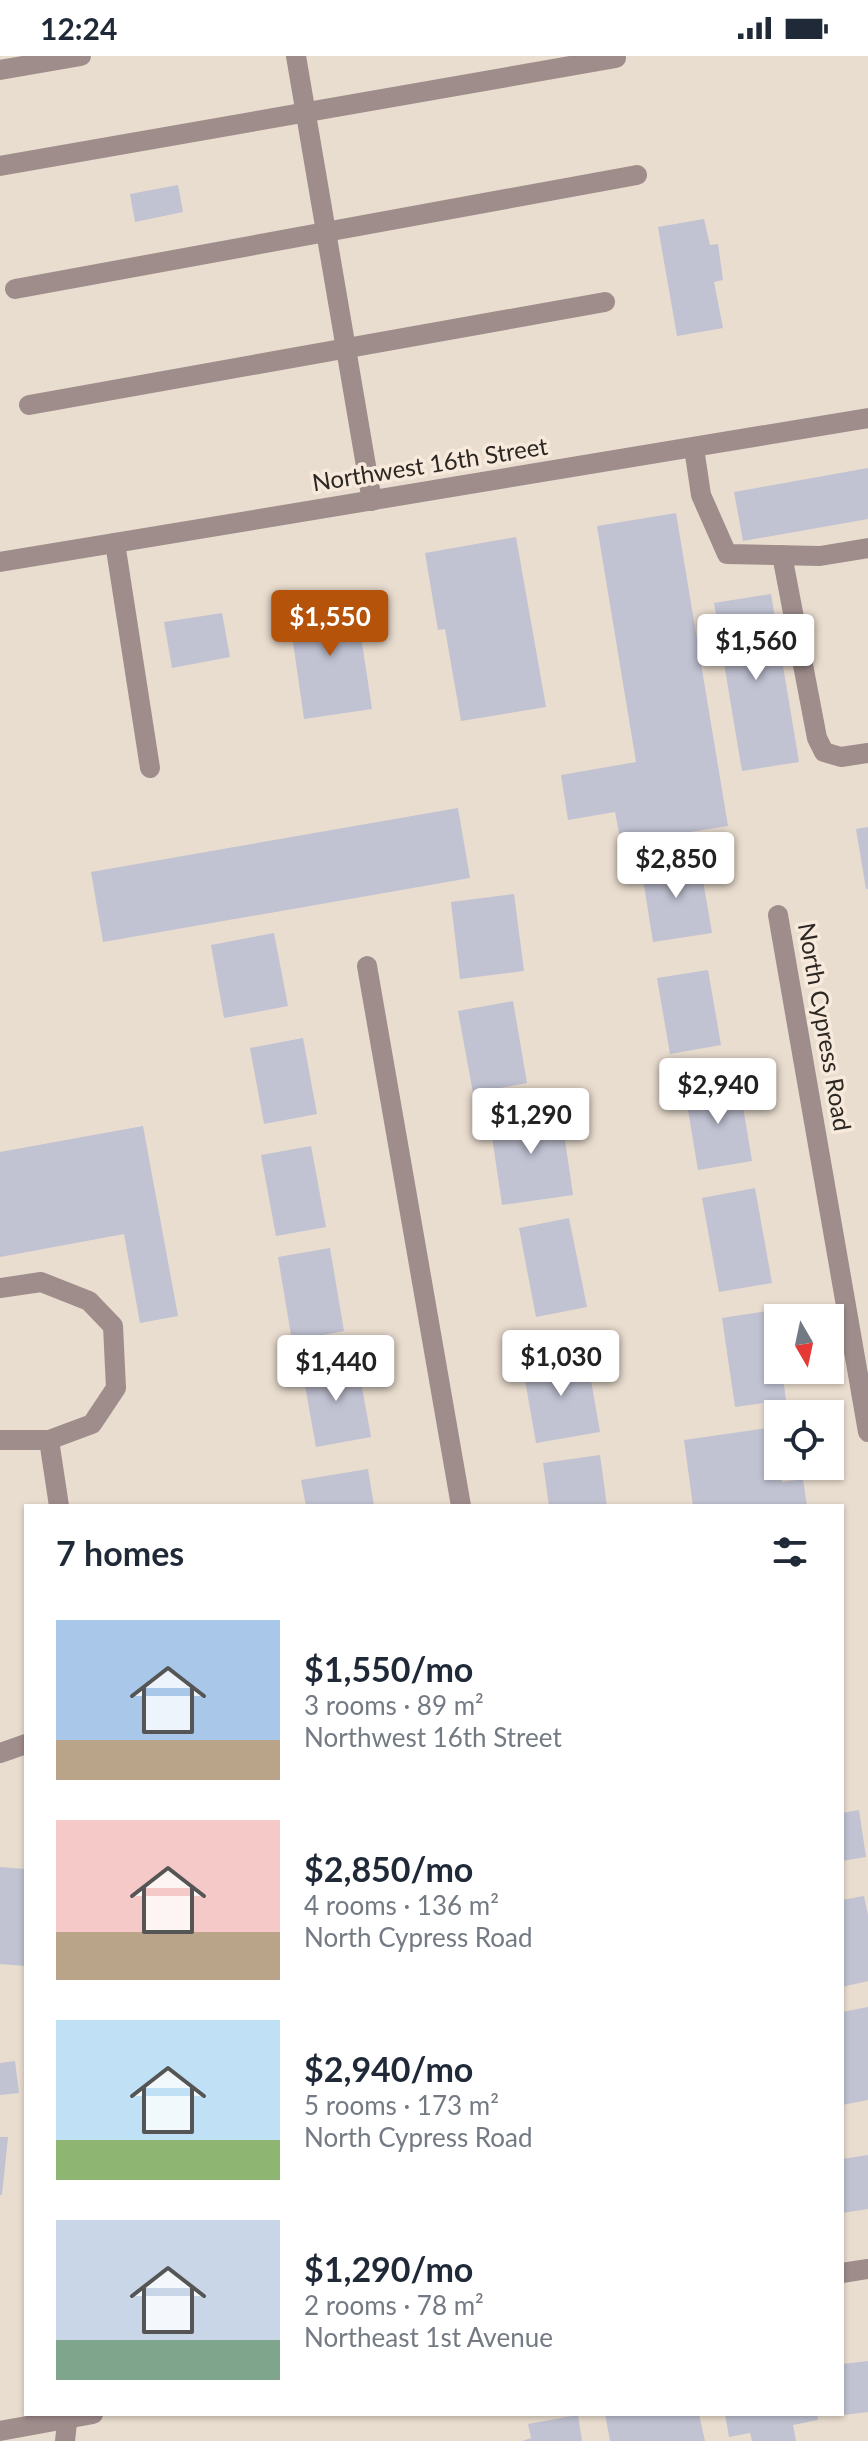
<!DOCTYPE html>
<html lang="en">
<head>
<meta charset="utf-8">
<style>
  body { margin:0; font-family:Lato,sans-serif; background:#f6f6f7; color:#1f2937; height:100vh; display:flex; flex-direction:column; font-size:30px; white-space:nowrap }
  * { box-sizing:border-box; margin:0 }
  p { font-size:26px; color:#747a83 }
  .icon { flex:none; width:44px; height:44px; fill:none; stroke:currentColor; stroke-width:2; stroke-linecap:round; stroke-linejoin:round }
  .map { position:relative; flex:1; overflow:hidden }
  .details { position:absolute; left:24px; top:1448px; width:820px; height:912px; display:flex; flex-direction:column; background:#fff; border-radius:0px; box-shadow:0 2px 6px #0004 }
  .details>* { flex:none }
  .needle { width:52px; rotate:171deg }
  .controls { position:absolute; left:764px; top:1248px; display:grid; gap:16px }
  .controls a { display:grid; place-items:center; width:80px; height:80px; border-radius:0px; background:#fff; box-shadow:0 2px 6px #0004; font-size:40px }
  .price { position:absolute; translate:-50% -68px; padding:0 18px; border-radius:8px; background:#fff; color:#222; font-size:26px; line-height:52px; filter:drop-shadow(0 2px 4px #0008) }
  .price::after { content:''; position:absolute; left:50%; top:48px; width:24px; height:18px; margin-left:-12px; background:inherit; clip-path:polygon(0 0,100% 0,50% 100%) }
  .price.on { background:#b45309; color:#fff }
  ul { padding:0; list-style:none }
  li { display:flex; align-items:center; gap:24px; height:200px; padding:0 32px }
  li span { display:grid; place-items:center; flex:none; width:224px; height:160px; border-radius:0px; color:#555 }
  li>.icon { margin-inline-start:auto }
  span .icon { width:96px; height:96px; fill:#fffc; stroke-width:1 }
  li b { font-size:34px }
  h2 { display:flex; justify-content:space-between; align-items:center; height:96px; padding:0 32px; font-size:34px }
  .status { display:flex; justify-content:space-between; align-items:center; height:56px; padding:0 40px; background:#fff; direction:ltr }
  .status svg { height:22px; fill:currentColor }
  .map>svg:first-child { display:block }
  .building { fill:#c1c2d2 }
  .lines { fill:none; stroke-linecap:round; stroke-linejoin:round }
  .minor { stroke:#9f8d8c; stroke-width:20 }
  .labels { text-anchor:middle; stroke-width:7; stroke-linejoin:round; paint-order:stroke }
  .street-label { font-size:24px; fill:#2c2722; stroke:#f7eadc }
</style>
</head>
<body>
<div class="status"><b>12:24</b><svg viewBox="0 0 49 12"><path d="M0 12V9h3v3zM5 12V6h3v6zM10 12V3h3v9zM15 12V0h3v12zM26 1h20v11H26zM47 4h2v5h-2z"/></svg></div>
<div class="map">
<svg width="868" height="2385" viewBox="0 0 868 2385">
  <rect width="100%" height="100%" fill="#e9ddcf"/>
  <g class="building">
    <path d="M178,129L183,156L135,166L130,138Z"/>
    <path d="M704,163L710,189L718,188L723,224L714,226L723,272L677,280L658,171Z"/>
    <path d="M868,412V463L743,485L734,436Z"/>
    <path d="M676,457L728,770L621,787L615,756L568,764L561,719L636,706L597,470Z"/>
    <path d="M516,481L546,651L461,665L445,573L438,574L425,497Z"/>
    <path d="M771,538L799,706L742,715L714,547Z"/>
    <path d="M355,541L372,653L304,663L288,551Z"/>
    <path d="M222,557L230,601L172,612L164,566Z"/>
    <path d="M458,752L470,822L103,886L91,816Z"/>
    <path d="M868,771V833H866L856,773Z"/>
    <path d="M699,801L712,877L653,886L641,810Z"/>
    <path d="M514,838L524,915L460,923L451,846Z"/>
    <path d="M274,877L288,950L224,962L211,889Z"/>
    <path d="M708,914L721,989L670,998L657,922Z"/>
    <path d="M513,945L527,1027L473,1037L458,955Z"/>
    <path d="M303,982L317,1058L264,1068L250,992Z"/>
    <path d="M739,1027L752,1105L698,1114L685,1036Z"/>
    <path d="M560,1050L573,1139L502,1149L489,1060Z"/>
    <path d="M143,1070L178,1260L140,1267L124,1178L0,1201V1096Z"/>
    <path d="M311,1090L326,1171L276,1180L261,1099Z"/>
    <path d="M755,1132L772,1227L719,1236L702,1142Z"/>
    <path d="M569,1162L587,1251L536,1261L519,1172Z"/>
    <path d="M330,1192L344,1275L292,1285L278,1201Z"/>
    <path d="M773,1254L778,1314H782L786,1344L735,1351L722,1262Z"/>
    <path d="M586,1296L600,1376L536,1387L522,1307Z"/>
    <path d="M357,1304L371,1381L316,1391L302,1313Z"/>
    <path d="M775,1371L782,1426L803,1423L807,1450H693L684,1384Z"/>
    <path d="M600,1399L607,1450H549L543,1407Z"/>
    <path d="M368,1413L374,1450H306L301,1424Z"/>
    <path d="M859,1754L866,1801L842,1805V1757Z"/>
    <path d="M0,1811L26,1813V1910L0,1908Z"/>
    <path d="M864,1840L868,1859V1925L842,1931V1844Z"/>
    <path d="M868,1951V2044L842,2049V1956Z"/>
    <path d="M15,2005L19,2037L0,2039V2007Z"/>
    <path d="M0,2081H8L2,2139H0Z"/>
    <path d="M868,2099V2153L842,2157V2103Z"/>
    <path d="M868,2305V2356L843,2359L842,2308Z"/>
    <path d="M605,2358H699L705,2385H610Z"/>
    <path d="M725,2358H817L818,2364L793,2369L796,2385H752L750,2377L729,2381Z"/>
    <path d="M578,2359L582,2385H522L531,2382L528,2368Z"/>
  </g>
  <g class="lines">
    <g class="minor">
      <path d="M296,0L372,445"/>
      <path d="M0,14L81,0"/>
      <path d="M0,110L616,2"/>
      <path d="M15,233L637,119"/>
      <path d="M29,349L605,246"/>
      <path d="M694,392L701,439L727,498L820,500L868,492"/>
      <path d="M115,487L150,712"/>
      <path d="M782,499L817,682L824,696L841,701L868,697"/>
      <path d="M0,506L868,362"/>
      <path d="M778,859L868,1376"/>
      <path d="M367,910L461,1450"/>
      <path d="M0,1232L41,1226L89,1245L113,1270L116,1332L92,1368L49,1384H0"/>
      <path d="M49,1384L59,1450"/>
      <path d="M0,1697L26,1688"/>
      <path d="M842,2217L868,2213"/>
      <path d="M0,2375L93,2358"/>
      <path d="M65,2385L68,2358"/>
    </g>
  </g>
  <g class="labels">
    <g class="street-label">
      <text transform="translate(430 409) rotate(-9)" y="8">Northwest 16th Street</text>
      <text transform="translate(824 971) rotate(80)" y="8">North Cypress Road</text>
    </g>
  </g>
</svg>
<div class="controls">
<a><svg class="needle" viewBox="-14 -14 28 28"><path d="M0-13l5 13h-10z" fill="#e53935"/><path d="M0 13l5-13h-10z" fill="#747a83"/></svg></a>
<a><svg class="icon" aria-label="locate" viewBox="0 0 24 24"><circle cx="12" cy="12" r="6"/><path d="M12 2v4M12 18v4M2 12h4M18 12h4"/></svg></a>
</div>
<b class="price on" style="left:330px;top:602px">$1,550</b>
<b class="price" style="left:756px;top:626px">$1,560</b>
<b class="price" style="left:676px;top:844px">$2,850</b>
<b class="price" style="left:718px;top:1070px">$2,940</b>
<b class="price" style="left:531px;top:1100px">$1,290</b>
<b class="price" style="left:561px;top:1342px">$1,030</b>
<b class="price" style="left:336px;top:1347px">$1,440</b>
<section class="details">
<h2>7 homes<svg class="icon" aria-label="filters" viewBox="0 0 24 24"><path d="M4 7h16M4 17h16"/><circle cx="9" cy="7" r="2"/><circle cx="15" cy="17" r="2"/></svg></h2>
<ul>
<li><span style="background:linear-gradient(#a9c7e8 75%,#b9a48a 0)"><svg class="icon" aria-label="home" viewBox="0 0 24 24"><path d="M3 11l9-7 9 7M6 9v11h12V9"/></svg></span><div><b>$1,550/mo</b><p>3 rooms · 89 m²</p><p>Northwest 16th Street</p></div></li>
<li><span style="background:linear-gradient(#f6c9c9 70%,#b9a48a 0)"><svg class="icon" aria-label="home" viewBox="0 0 24 24"><path d="M3 11l9-7 9 7M6 9v11h12V9"/></svg></span><div><b>$2,850/mo</b><p>4 rooms · 136 m²</p><p>North Cypress Road</p></div></li>
<li><span style="background:linear-gradient(#bfe0f5 75%,#8fb573 0)"><svg class="icon" aria-label="home" viewBox="0 0 24 24"><path d="M3 11l9-7 9 7M6 9v11h12V9"/></svg></span><div><b>$2,940/mo</b><p>5 rooms · 173 m²</p><p>North Cypress Road</p></div></li>
<li><span style="background:linear-gradient(#c9d6e8 75%,#7fa58c 0)"><svg class="icon" aria-label="home" viewBox="0 0 24 24"><path d="M3 11l9-7 9 7M6 9v11h12V9"/></svg></span><div><b>$1,290/mo</b><p>2 rooms · 78 m²</p><p>Northeast 1st Avenue</p></div></li>
</ul>
</section>
</div>
</body>
</html>
